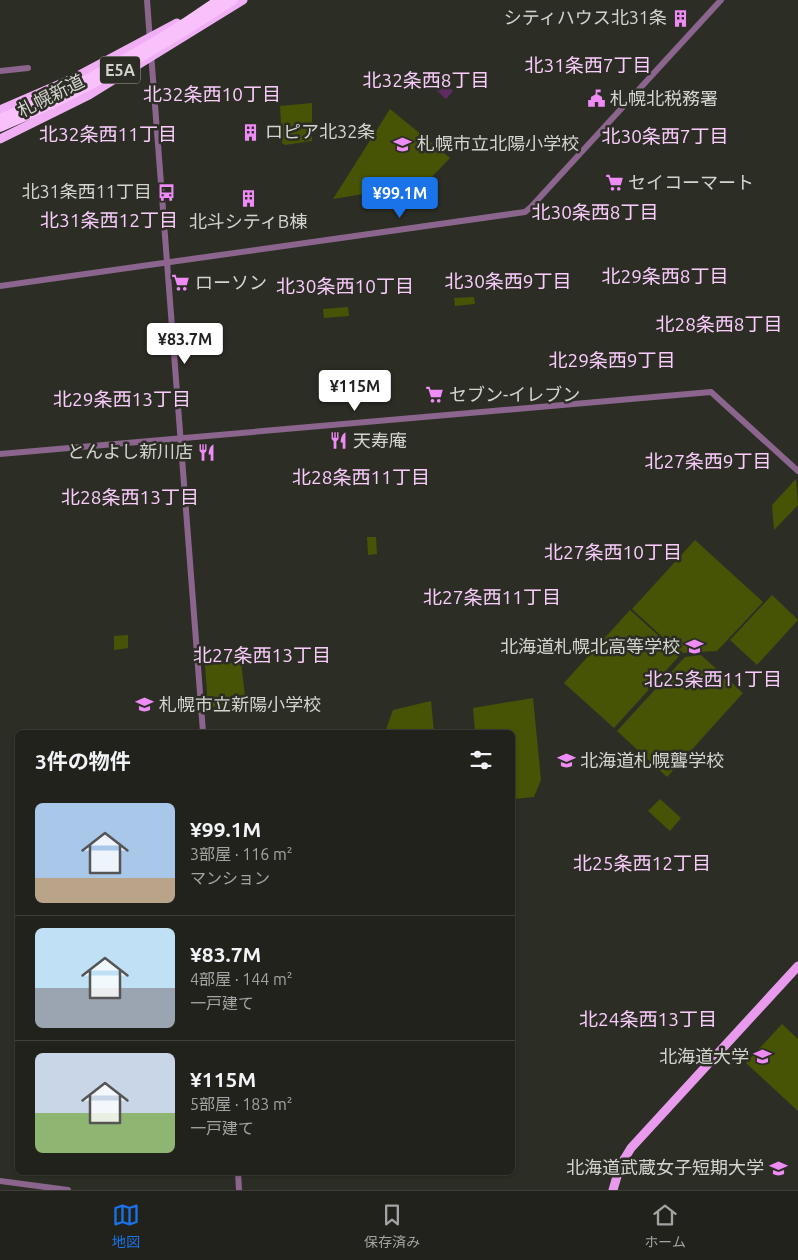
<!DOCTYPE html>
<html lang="ja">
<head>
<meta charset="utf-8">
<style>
  body { margin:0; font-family:Ubuntu,"Noto Sans JP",sans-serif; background:#292a25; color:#f1f3f6; height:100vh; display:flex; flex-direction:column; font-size:19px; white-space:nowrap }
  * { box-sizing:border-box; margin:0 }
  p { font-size:16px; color:#a2a4a3 }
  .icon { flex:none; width:28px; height:28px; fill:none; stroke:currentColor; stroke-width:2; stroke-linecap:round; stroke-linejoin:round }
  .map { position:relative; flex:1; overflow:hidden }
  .details { position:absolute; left:15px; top:730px; width:500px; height:445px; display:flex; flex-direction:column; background:#21221c; border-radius:8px; box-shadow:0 1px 4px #0004,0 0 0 1px #3e3f3b }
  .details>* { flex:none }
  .price { position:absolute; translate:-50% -42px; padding:0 11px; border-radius:5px; background:#fff; color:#222; font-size:16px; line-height:32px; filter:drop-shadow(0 1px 2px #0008) }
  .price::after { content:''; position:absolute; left:50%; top:30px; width:15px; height:11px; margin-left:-8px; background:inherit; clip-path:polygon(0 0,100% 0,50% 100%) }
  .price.selected { background:#1a73e8; color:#fff }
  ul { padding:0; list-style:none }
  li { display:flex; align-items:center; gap:15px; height:125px; padding:0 20px }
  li+li { border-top:1px solid #3e3f3b }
  li span { display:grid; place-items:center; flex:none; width:140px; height:100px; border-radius:8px; color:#555 }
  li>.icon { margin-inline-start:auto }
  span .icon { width:60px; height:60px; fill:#fffc; stroke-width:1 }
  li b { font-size:21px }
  h2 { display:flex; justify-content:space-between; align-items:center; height:60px; padding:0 20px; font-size:21px }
  .tab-bar { display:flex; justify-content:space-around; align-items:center; height:70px; border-top:1px solid #3e3f3b; background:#21221c; font-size:14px; color:#a2a4a3 }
  .tab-bar a { display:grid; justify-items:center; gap:2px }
  .tab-bar .selected { color:#1a73e8 }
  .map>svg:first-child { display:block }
  .green { fill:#475405 }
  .water { fill:#5e2c62 }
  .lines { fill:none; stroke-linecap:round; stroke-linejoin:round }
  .tertiary { stroke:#8b658d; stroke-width:6 }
  .primary { stroke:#e89aed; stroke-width:9 }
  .trunk { stroke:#f0aef4; stroke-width:9 }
  .motorway-bridge { stroke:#f9c1fc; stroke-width:10 }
  .labels { text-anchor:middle; stroke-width:5; stroke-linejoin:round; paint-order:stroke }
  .shield { fill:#2c2e25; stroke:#a0a29b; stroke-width:1 }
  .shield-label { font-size:16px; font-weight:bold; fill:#d2d4ce }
  .poi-label { font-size:18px; fill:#d2d4ce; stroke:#2c2e25; text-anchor:start }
  .street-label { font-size:18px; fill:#d2d4ce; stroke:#2c2e25 }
  .neighbourhood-label { font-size:19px; fill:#f9ccfc; stroke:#2c2e25 }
</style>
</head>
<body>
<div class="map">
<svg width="798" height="1190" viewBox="0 0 798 1190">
  <rect width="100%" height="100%" fill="#2c2e25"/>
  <g class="green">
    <path d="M312,103V141L285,145L282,143L280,106Z"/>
    <path d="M390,109L450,158L425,184L333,199Z"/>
    <path d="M474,297L475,304L455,306L454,298Z"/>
    <path d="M348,307L349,316L324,318L323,309Z"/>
    <path d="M796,479L798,505L774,530L772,505Z"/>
    <path d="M367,537H376L377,554L368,555Z"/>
    <path d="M695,540L763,602L717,651L680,653L632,609Z"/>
    <path d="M772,595L798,620L757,665L730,640Z"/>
    <path d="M630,610L680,655L614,728L564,683Z"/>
    <path d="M128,635V648L114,650V636Z"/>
    <path d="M701,655L743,693L667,777L617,731L685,657Z"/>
    <path d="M241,662L246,704L208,707L205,665Z"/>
    <path d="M533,698L541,780L534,797L513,799L512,732H475L473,708Z"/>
    <path d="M431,701L434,732H385L393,710Z"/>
    <path d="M660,799L681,818L670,831L648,811Z"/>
    <path d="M782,1024L798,1039V1111L746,1063Z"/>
  </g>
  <path class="water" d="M432,71L453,91L446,99L424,79Z"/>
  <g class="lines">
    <g class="tertiary">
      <path d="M147,0L150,41"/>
      <path d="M151,53L203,732"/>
      <path d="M0,71L28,68"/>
      <path d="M0,286L525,212L531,207L721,0"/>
      <path d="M0,454L711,392L798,471"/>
      <path d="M238,1172L239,1190"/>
      <path d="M0,1181L68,1190"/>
    </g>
    <path class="primary" d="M613,1190L620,1166L631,1148L798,966"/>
    <g class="trunk">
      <path d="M0,110L72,79L177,23"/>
      <path d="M0,139L89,95L243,0"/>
    </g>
    <g class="motorway-bridge">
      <path d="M0,119C77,88 151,48 219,0"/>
      <path d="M0,127C85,91 156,50 233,0"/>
    </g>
  </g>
  <defs>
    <symbol id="building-bare" viewBox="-9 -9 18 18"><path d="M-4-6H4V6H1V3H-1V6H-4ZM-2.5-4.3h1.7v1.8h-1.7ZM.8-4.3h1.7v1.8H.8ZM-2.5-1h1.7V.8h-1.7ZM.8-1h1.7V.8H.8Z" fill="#ef8bf6" stroke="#2c2e25" stroke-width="2.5" paint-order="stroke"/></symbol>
    <symbol id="civic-bare" viewBox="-9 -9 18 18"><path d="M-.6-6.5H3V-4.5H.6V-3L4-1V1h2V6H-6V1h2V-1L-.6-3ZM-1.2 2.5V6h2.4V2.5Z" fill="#ef8bf6" stroke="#2c2e25" stroke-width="2.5" paint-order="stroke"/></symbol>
    <symbol id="school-bare" viewBox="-9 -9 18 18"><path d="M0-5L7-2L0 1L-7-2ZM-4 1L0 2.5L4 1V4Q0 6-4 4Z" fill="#ef8bf6" stroke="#2c2e25" stroke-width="2.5" paint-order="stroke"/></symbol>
    <symbol id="supermarket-bare" viewBox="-9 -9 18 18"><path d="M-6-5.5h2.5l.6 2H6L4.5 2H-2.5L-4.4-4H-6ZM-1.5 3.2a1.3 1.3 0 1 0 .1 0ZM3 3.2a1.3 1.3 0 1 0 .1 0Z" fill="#ef8bf6" stroke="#2c2e25" stroke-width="2.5" paint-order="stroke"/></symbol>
    <symbol id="bus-bare" viewBox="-9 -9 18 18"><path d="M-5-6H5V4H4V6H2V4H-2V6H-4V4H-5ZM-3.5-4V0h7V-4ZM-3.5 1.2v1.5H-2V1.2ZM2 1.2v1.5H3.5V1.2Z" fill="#ef8bf6" stroke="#2c2e25" stroke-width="2.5" paint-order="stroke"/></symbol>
    <symbol id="restaurant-bare" viewBox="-9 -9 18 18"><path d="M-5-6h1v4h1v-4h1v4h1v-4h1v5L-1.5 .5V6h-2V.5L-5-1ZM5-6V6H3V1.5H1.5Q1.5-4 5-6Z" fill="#ef8bf6" stroke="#2c2e25" stroke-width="2.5" paint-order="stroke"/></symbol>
    <symbol id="university-bare" viewBox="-9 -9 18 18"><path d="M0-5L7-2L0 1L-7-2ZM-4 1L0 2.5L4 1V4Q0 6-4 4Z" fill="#ef8bf6" stroke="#2c2e25" stroke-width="2.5" paint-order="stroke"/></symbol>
  </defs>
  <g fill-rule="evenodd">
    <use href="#building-bare" x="668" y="6" width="25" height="25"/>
    <use href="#civic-bare" x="584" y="86" width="25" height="25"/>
    <use href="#building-bare" x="238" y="120" width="25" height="25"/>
    <use href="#school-bare" x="390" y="132" width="25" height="25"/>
    <use href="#supermarket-bare" x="602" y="170" width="25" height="25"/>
    <use href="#bus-bare" x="154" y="180" width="25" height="25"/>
    <use href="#building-bare" x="236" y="186" width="25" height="25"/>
    <use href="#supermarket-bare" x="168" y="270" width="25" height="25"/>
    <use href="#supermarket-bare" x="422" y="382" width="25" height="25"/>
    <use href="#restaurant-bare" x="326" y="428" width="25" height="25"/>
    <use href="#restaurant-bare" x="194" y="440" width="25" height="25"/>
    <use href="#school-bare" x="682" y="634" width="25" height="25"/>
    <use href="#school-bare" x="132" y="692" width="25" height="25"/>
    <use href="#school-bare" x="554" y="748" width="25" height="25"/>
    <use href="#university-bare" x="750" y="1044" width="25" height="25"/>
    <use href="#university-bare" x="766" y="1156" width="25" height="25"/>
  </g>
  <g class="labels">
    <rect class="shield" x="100" y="56.5" width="40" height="27" rx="4"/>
    <g class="shield-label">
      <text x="120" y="76">E5A</text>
    </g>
    <g class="poi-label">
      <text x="667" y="24" text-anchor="end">シティハウス北31条</text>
      <text x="610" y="105">札幌北税務署</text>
      <text x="265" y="138">ロピア北32条</text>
      <text x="417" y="150">札幌市立北陽小学校</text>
      <text x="628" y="189">セイコーマート</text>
      <text x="152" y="198" text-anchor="end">北31条西11丁目</text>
      <text x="248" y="228" text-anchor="middle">北斗シティB棟</text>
      <text x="195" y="289">ローソン</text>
      <text x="449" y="401">セブン-イレブン</text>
      <text x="353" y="447">天寿庵</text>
      <text x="193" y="458" text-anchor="end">とんよし新川店</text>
      <text x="680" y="653" text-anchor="end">北海道札幌北高等学校</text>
      <text x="159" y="711">札幌市立新陽小学校</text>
      <text x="580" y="767">北海道札幌聾学校</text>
      <text x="749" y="1063" text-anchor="end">北海道大学</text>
      <text x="764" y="1174" text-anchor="end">北海道武蔵女子短期大学</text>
    </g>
    <g class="street-label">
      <text transform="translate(51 96) rotate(-27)" y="6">札幌新道</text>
    </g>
    <g class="neighbourhood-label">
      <text x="588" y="72">北31条西7丁目</text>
      <text x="426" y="87">北32条西8丁目</text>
      <text x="212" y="101">北32条西10丁目</text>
      <text x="108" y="141">北32条西11丁目</text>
      <text x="665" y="143">北30条西7丁目</text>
      <text x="595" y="219">北30条西8丁目</text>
      <text x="109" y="227">北31条西12丁目</text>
      <text x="665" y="283">北29条西8丁目</text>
      <text x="508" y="288">北30条西9丁目</text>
      <text x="345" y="293">北30条西10丁目</text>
      <text x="719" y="331">北28条西8丁目</text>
      <text x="612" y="367">北29条西9丁目</text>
      <text x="122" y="406">北29条西13丁目</text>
      <text x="708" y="468">北27条西9丁目</text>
      <text x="361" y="484">北28条西11丁目</text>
      <text x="130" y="504">北28条西13丁目</text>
      <text x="613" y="559">北27条西10丁目</text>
      <text x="492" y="604">北27条西11丁目</text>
      <text x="262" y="662">北27条西13丁目</text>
      <text x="713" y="686">北25条西11丁目</text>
      <text x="642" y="870">北25条西12丁目</text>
      <text x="648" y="1026">北24条西13丁目</text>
    </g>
  </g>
</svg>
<b class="price selected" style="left:400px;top:219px">¥99.1M</b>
<b class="price" style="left:185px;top:365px">¥83.7M</b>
<b class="price" style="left:355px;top:412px">¥115M</b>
<section class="details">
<h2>3件の物件<svg class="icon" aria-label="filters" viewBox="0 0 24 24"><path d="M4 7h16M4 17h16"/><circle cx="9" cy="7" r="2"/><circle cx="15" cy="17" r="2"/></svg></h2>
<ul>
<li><span style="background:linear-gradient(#a9c7e8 75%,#b9a48a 0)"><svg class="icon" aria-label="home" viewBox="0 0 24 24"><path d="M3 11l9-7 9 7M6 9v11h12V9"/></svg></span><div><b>¥99.1M</b><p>3部屋 · 116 m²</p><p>マンション</p></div></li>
<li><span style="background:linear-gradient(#bfe0f5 60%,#9aa5b1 0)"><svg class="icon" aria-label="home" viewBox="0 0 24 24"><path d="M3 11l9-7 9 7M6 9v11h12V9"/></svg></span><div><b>¥83.7M</b><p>4部屋 · 144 m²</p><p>一戸建て</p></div></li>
<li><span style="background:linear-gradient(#c9d6e8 60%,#8fb573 0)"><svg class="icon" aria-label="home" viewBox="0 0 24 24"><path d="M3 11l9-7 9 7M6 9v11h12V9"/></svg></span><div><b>¥115M</b><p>5部屋 · 183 m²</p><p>一戸建て</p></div></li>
</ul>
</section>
</div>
<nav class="tab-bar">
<a class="selected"><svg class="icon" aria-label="map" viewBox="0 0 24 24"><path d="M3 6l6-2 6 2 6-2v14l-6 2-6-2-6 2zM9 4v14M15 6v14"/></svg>地図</a>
<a><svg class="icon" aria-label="saved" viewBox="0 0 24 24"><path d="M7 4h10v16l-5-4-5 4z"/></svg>保存済み</a>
<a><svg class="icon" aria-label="home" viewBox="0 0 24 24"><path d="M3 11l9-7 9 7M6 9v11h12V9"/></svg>ホーム</a>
</nav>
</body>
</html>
